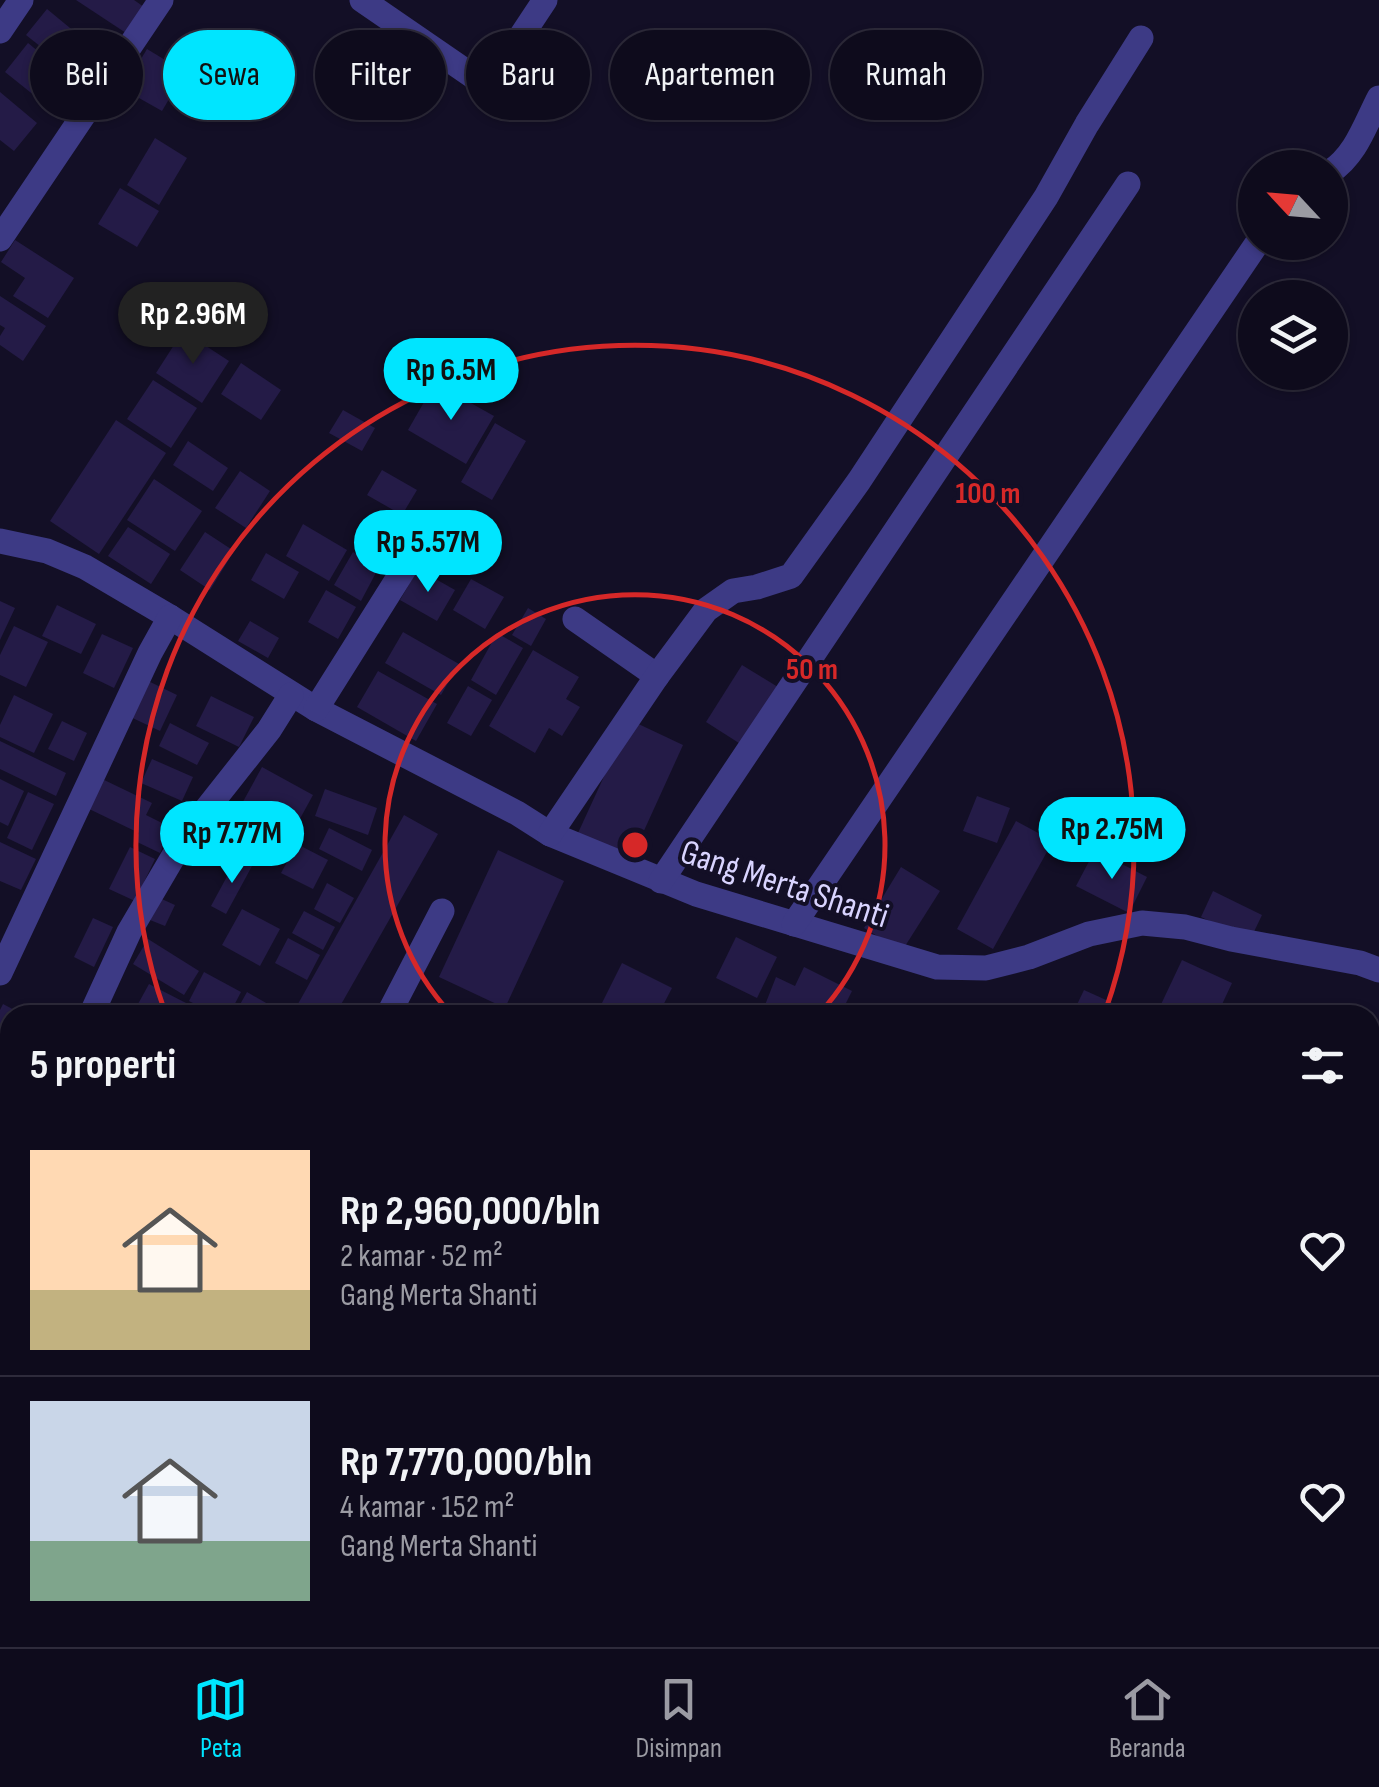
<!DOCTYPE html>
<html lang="id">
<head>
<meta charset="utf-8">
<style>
  body { margin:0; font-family:"Sofia Sans Condensed",sans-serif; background:#171425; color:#f1f3f6; height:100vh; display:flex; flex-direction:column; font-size:38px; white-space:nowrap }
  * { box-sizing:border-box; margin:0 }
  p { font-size:32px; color:#9b9ba3 }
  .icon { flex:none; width:55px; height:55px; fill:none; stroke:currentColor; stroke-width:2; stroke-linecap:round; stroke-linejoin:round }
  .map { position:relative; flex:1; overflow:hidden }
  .drawer { position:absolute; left:0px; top:1005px; width:1380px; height:642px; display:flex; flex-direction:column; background:#0e0b1c; border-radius:30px 30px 0 0; box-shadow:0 2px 8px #0004,0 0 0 2px #2e2b3b }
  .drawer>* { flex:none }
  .hud { position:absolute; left:30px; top:30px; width:1320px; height:90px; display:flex; gap:20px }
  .needle { width:65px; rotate:296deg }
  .fabs { position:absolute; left:1238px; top:150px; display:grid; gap:20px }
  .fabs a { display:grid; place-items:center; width:110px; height:110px; border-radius:50%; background:#0e0b1c; box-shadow:0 2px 8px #0004,0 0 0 2px #2e2b3b; font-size:50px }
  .price { position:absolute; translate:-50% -85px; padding:0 22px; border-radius:35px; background:#00e5ff; color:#111; font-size:32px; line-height:65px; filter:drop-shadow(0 2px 5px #0008) }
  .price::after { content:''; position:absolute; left:50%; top:60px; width:30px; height:22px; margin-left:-15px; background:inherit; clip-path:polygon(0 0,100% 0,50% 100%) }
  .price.active { background:#222; color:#fff }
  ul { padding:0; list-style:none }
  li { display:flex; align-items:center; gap:30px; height:250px; padding:0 30px }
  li+li { border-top:2px solid #2e2b3b }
  li span { display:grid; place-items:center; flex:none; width:280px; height:200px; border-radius:0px; color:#555 }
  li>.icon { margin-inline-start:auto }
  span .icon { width:120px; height:120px; fill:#fffc; stroke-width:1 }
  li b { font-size:42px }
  h2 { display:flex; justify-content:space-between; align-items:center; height:120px; padding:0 30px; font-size:42px }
  .chip { padding:0 35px; border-radius:45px; background:#0e0b1c; box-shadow:0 2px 8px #0004,0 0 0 2px #2e2b3b; font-size:35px; line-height:90px }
  .chip.active { background:#00e5ff; color:#111 }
  .dock { display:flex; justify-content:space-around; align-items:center; height:140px; border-top:2px solid #2e2b3b; background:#0e0b1c; font-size:28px; color:#9b9ba3 }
  .dock a { display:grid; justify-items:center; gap:5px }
  .dock .active { color:#00e5ff }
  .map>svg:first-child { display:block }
  .building { fill:#241b47 }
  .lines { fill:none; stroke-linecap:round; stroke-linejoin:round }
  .lane { stroke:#3d3a85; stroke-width:14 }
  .street { stroke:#3d3a85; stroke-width:25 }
  .secondary { stroke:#6f6bff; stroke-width:25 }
  .ring { fill:none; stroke:#d62828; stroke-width:5 }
  .labels { text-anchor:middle; stroke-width:8; stroke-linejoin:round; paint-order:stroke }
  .street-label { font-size:35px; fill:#d9d4ff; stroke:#130f26 }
  .centre { fill:#d62828; stroke:#130f26; stroke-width:5 }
  .ring-label { font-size:30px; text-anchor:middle; font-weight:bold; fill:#d62828; stroke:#130f26; stroke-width:8; stroke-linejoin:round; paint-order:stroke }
</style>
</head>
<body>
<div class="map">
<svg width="1379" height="1647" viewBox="0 0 1379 1647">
  <rect width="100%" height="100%" fill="#130f26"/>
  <g class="building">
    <path d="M76,0H134L144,7L126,33Z"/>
    <path d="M47,9L110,61L90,86L26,35Z"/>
    <path d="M28,43L83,88L60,116L5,72Z"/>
    <path d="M147,49L185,72L162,111L123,89Z"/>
    <path d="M0,92L37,123L14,151L0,140Z"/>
    <path d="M155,138L187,158L159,205L127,185Z"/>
    <path d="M120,188L159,211L137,247L98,224Z"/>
    <path d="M15,240L74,278L48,318L13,296L25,278L1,262Z"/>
    <path d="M0,296L46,326L23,361L0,345V336L5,328L0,325Z"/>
    <path d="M183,331L229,361L202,403L156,373Z"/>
    <path d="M241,363L281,390L261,420L221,394Z"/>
    <path d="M153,380L197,408L171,448L127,419Z"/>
    <path d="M435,383L494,416L466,464L408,430Z"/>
    <path d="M343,410L375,428L362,451L329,433Z"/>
    <path d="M116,420L166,453L99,554L50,521Z"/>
    <path d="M495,423L526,441L492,500L461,482Z"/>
    <path d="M188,441L228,468L213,491L173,465Z"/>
    <path d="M382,470L417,490L402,515L367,495Z"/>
    <path d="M240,471L270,491L246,528L215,508Z"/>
    <path d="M154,479L202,511L175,551L127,520Z"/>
    <path d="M379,519L405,534L388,564L362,548Z"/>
    <path d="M303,524L347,550L329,581L286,556Z"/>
    <path d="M128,527L170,554L151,584L108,556Z"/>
    <path d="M205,532L234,551L210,590L180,570Z"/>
    <path d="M353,552L379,567L361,601L334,585Z"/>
    <path d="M266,553L299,572L284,599L251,580Z"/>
    <path d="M418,569L455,590L437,621L400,600Z"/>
    <path d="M471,579L504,597L485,629L453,610Z"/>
    <path d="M326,590L356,607L338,639L308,622Z"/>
    <path d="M0,601L15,608L0,640Z"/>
    <path d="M57,605L96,624L81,654L42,636Z"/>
    <path d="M528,608L546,619L531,646L512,635Z"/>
    <path d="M250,621L279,638L268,658L238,641Z"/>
    <path d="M14,626L48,642L26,687L0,675V655Z"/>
    <path d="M403,632L459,664L441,695L385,663Z"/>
    <path d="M497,633L523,648L496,695L471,680Z"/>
    <path d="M102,634L133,648L114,688L83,673Z"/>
    <path d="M533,650L579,677L566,699L580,707L562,736L549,728L535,753L489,726Z"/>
    <path d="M742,665L778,687L742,745L706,722Z"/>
    <path d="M378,671L437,704L416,741L357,707Z"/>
    <path d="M140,677L177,695L160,731L122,713Z"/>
    <path d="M468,686L492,700L471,736L447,723Z"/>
    <path d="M14,695L53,714L34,753L0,737V725Z"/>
    <path d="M211,696L254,717L239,747L196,726Z"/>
    <path d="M630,720L683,745L632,857L578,833Z"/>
    <path d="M62,721L87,733L74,761L48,749Z"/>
    <path d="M170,723L209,743L197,765L159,746Z"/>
    <path d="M0,741L66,773L56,796L0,769Z"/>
    <path d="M152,759L193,777L182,801L141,783Z"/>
    <path d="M262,767L313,795L279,857L228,829Z"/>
    <path d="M98,777L152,803L146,815L172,828L160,853L135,841L139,833L85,807Z"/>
    <path d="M0,779L24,791L8,826L0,822Z"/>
    <path d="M325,789L377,808L368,835L315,816Z"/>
    <path d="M28,792L54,804L32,850L7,838Z"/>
    <path d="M977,796L1010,808L997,843L963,831Z"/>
    <path d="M404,815L438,834L335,1015H301L294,1011Z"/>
    <path d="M1016,821L1053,841L993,949L957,929Z"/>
    <path d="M329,828L372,850L362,871L319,849Z"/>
    <path d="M0,842L36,859L21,890L0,881Z"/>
    <path d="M297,844L328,860L313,889L281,873Z"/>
    <path d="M130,847L155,859L135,901L109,889Z"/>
    <path d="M498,850L564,881L505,1008L439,977Z"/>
    <path d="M1095,850L1147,877L1129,913L1076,886Z"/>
    <path d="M237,858L252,866L226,914L211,906Z"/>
    <path d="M901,867L940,891L902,951L864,928Z"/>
    <path d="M327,883L354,898L340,923L314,909Z"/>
    <path d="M1213,891L1262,915L1250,940L1201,917Z"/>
    <path d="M155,896L175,905L165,926L145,918Z"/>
    <path d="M242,909L280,929L260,966L222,945Z"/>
    <path d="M304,911L335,927L323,950L292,933Z"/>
    <path d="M93,918L113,927L94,967L74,957Z"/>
    <path d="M736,937L777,957L757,998L716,978Z"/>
    <path d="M288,938L320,955L307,980L275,963Z"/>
    <path d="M148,939L199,971L184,995L133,964Z"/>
    <path d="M1182,960L1232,983L1217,1015H1156Z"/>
    <path d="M622,963L672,988L658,1015H596Z"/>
    <path d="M804,967L852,991L840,1015H781L782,1012L765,1005L776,977L795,986Z"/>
    <path d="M204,972L241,992L229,1015H216L189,1001Z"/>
    <path d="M149,984L186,1003L180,1015H132Z"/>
    <path d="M1084,990L1115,1004L1110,1015H1072Z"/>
    <path d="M247,992L280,1011L278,1015H234Z"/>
    <path d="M703,1003L731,1015H698Z"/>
    <path d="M3,1004L24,1015H10V1062L0,1057V1010Z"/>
    <path d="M0,1079L10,1084V1092L0,1112Z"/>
    <path d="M1,1119L10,1123V1158L0,1153Z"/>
    <path d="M979,1638H1018L1030,1644L1029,1647H974Z"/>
    <path d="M1062,1638H1103L1114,1643L1118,1638H1140L1150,1644L1148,1647H1057Z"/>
    <path d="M1268,1638H1366L1379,1644L1377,1647H1263Z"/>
  </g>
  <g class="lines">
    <path class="lane" d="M1370,1496L1379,1474"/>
    <g class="street">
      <path d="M362,0L477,79L494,77L545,0"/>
      <path d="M0,31L21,0"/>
      <path d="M1330,172C1356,155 1365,125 1379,98"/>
      <path d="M0,239L161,0"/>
      <path d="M0,541L47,551L85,567L170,617L316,709L517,813L550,834L696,894L937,967L986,968L1029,957L1089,934L1142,923L1185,927L1231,939L1360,963L1379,970"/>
      <path d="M575,619L657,676"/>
      <path d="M316,709L421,542"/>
      <path d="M550,834L657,676L706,610L733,591L757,587L791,576L859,481L1046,197L1087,124L1141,38"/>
      <path d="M661,881L1128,184"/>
      <path d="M794,924L1258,242"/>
      <path d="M0,973L150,653L170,617"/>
      <path d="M91,1015L129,932L186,835L269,730L291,695"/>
      <path d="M388,1015L442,911"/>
      <path d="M513,1647L520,1638"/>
    </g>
    <g class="secondary">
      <path d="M0,1195L10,1198"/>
      <path d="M1370,1573L1379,1576"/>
    </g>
  </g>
  <g class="ring">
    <path d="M451 1014A250 250 0 1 1 819 1014"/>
    <path d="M165 1012A499 499 0 1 1 1105 1012"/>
  </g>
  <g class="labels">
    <g class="street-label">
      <text transform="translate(785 883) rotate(18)" y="12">Gang Merta Shanti</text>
    </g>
  </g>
  <circle cx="635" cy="845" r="15" class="centre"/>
  <g class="ring-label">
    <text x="988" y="503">100 m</text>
    <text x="812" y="679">50 m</text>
  </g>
</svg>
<div class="fabs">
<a><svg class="needle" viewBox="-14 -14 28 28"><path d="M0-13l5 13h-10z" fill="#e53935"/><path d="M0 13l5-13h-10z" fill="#9b9ba3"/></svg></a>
<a><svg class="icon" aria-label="layers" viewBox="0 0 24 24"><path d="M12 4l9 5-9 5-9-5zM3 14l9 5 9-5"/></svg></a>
</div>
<b class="price active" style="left:193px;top:367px">Rp 2.96M</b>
<b class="price" style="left:451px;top:423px">Rp 6.5M</b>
<b class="price" style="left:428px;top:595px">Rp 5.57M</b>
<b class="price" style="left:1112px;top:882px">Rp 2.75M</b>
<b class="price" style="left:232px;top:886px">Rp 7.77M</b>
<div class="hud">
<a class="chip">Beli</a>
<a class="chip active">Sewa</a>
<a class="chip">Filter</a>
<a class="chip">Baru</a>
<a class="chip">Apartemen</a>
<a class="chip">Rumah</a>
</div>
<section class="drawer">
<h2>5 properti<svg class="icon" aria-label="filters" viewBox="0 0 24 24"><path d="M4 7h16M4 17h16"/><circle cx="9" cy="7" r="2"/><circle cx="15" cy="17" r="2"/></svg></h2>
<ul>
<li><span style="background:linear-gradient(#ffd9b3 70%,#c2b280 0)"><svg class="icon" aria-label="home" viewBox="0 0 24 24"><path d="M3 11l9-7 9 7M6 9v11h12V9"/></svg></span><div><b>Rp 2,960,000/bln</b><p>2 kamar · 52 m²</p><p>Gang Merta Shanti</p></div><svg class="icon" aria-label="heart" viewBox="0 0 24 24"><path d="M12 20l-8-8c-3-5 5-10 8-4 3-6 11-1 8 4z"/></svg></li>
<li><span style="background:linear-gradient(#c9d6e8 70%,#7fa58c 0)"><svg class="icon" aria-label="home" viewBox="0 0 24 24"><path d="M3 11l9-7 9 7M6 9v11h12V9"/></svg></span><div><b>Rp 7,770,000/bln</b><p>4 kamar · 152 m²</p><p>Gang Merta Shanti</p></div><svg class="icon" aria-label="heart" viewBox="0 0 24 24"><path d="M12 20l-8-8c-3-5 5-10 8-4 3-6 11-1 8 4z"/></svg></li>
</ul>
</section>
</div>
<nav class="dock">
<a class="active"><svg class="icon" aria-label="map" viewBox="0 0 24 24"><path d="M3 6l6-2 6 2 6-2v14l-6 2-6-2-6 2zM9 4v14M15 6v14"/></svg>Peta</a>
<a><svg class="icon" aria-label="saved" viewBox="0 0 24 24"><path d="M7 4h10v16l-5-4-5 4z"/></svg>Disimpan</a>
<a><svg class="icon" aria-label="home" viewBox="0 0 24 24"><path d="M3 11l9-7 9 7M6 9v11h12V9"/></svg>Beranda</a>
</nav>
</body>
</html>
